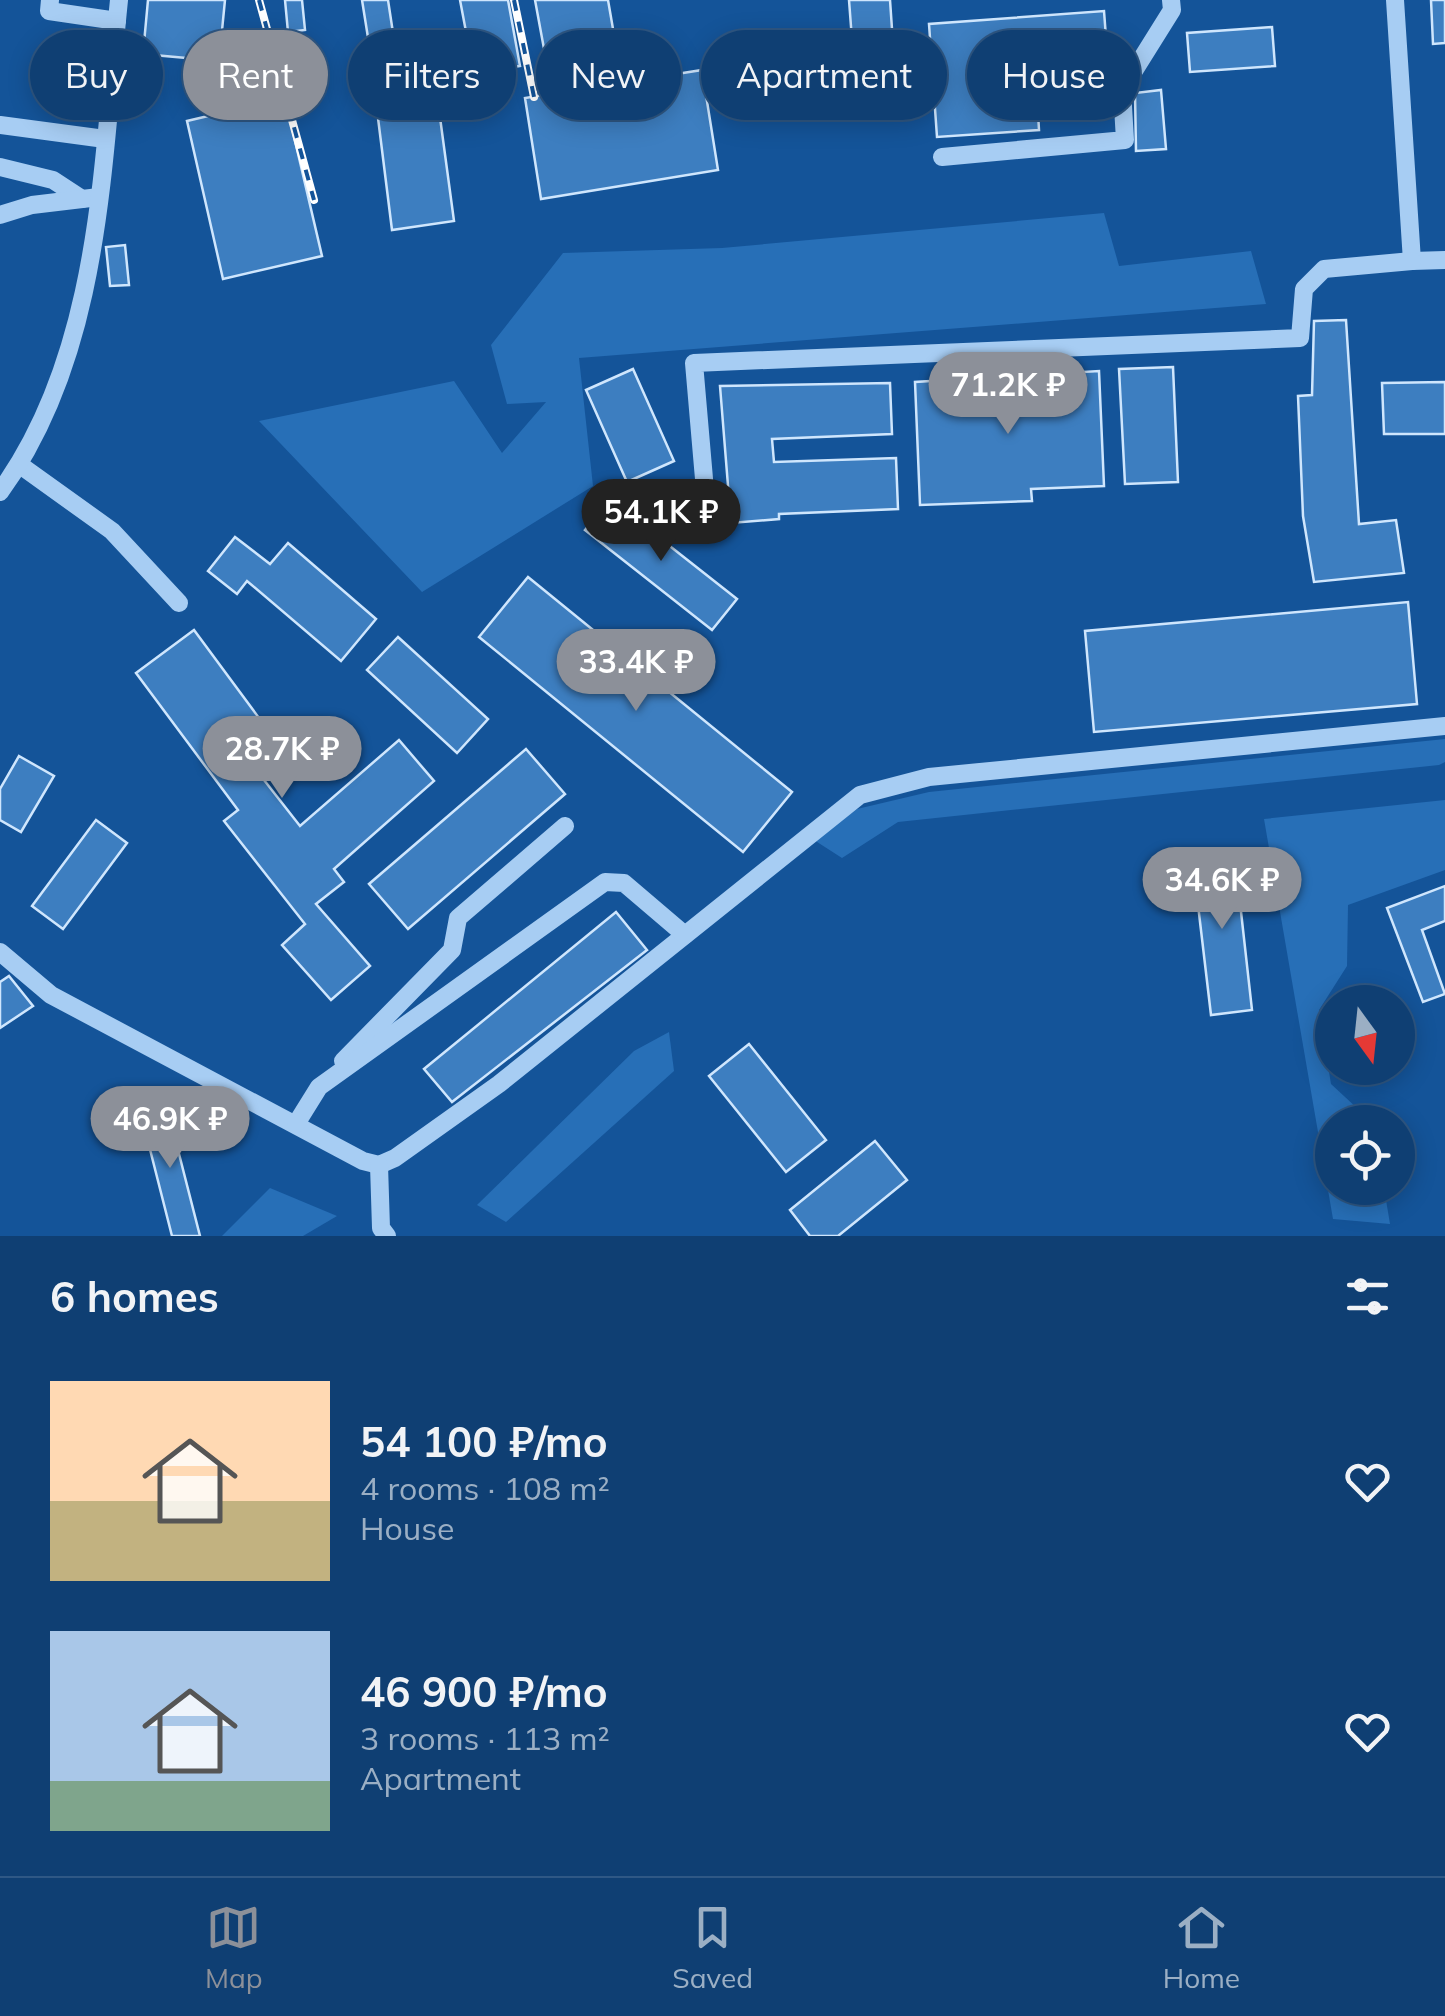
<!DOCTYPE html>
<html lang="en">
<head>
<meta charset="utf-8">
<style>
  body { margin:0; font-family:Mulish,sans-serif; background:#184678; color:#f1f3f6; height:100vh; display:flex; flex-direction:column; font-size:38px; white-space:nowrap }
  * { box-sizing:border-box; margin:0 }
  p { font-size:32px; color:#9bafc4 }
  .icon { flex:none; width:55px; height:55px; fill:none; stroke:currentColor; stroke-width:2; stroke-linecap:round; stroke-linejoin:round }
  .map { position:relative; height:1236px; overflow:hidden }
  .side { display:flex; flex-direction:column; background:#0f3f73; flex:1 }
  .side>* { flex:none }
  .banner { position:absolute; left:30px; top:30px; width:1385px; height:90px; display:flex; gap:20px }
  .needle { width:65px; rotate:165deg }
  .controls { position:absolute; left:1315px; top:985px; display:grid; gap:20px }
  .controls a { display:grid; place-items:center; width:100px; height:100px; border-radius:50%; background:#0f3f73; box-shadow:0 5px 25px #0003,0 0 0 2px #2f5885; font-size:50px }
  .price { position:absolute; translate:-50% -85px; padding:0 22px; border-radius:35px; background:#8c9099; color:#fff; font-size:32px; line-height:65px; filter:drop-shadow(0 2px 5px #0008) }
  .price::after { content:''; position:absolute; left:50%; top:60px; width:30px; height:22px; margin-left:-15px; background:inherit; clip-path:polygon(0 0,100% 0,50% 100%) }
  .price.selected { background:#222; color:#fff }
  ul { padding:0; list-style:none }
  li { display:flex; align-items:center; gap:30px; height:250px; padding:0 50px }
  li span { display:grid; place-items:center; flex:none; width:280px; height:200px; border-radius:0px; color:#555 }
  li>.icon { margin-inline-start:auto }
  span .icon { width:120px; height:120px; fill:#fffc; stroke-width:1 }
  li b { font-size:42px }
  h2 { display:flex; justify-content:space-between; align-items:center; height:120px; padding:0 50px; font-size:42px }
  .pill { padding:0 35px; border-radius:45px; background:#0f3f73; box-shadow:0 5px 25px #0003,0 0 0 2px #2f5885; font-size:35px; line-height:90px }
  .pill.selected { background:#8c9099; color:#fff }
  .tabs { display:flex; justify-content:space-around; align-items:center; height:140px; border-top:2px solid #2f5885; background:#0f3f73; font-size:28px; color:#9bafc4 }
  .tabs a { display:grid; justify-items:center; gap:5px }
  .tabs .selected { color:#8c9099 }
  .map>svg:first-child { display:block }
  .green { fill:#276fb7 }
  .building { fill:#3d7ec0; stroke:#cfe6fd; stroke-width:2.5 }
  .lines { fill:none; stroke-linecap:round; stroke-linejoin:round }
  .minor { stroke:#a7cdf3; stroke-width:18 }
  .rail-casing { stroke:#fff; stroke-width:8 }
  .rail { stroke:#145499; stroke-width:4; stroke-dasharray:11; stroke-linecap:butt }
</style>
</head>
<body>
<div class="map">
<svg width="1445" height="1236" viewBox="0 0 1445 1236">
  <rect width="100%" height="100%" fill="#145499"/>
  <g class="green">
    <path d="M1104,213L1119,266L1251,251L1266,304L579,358L593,486L422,592L259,421L454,381L502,453L546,402L507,404L491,345L563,253L722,248Z"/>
    <path d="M1445,739V762L1439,765L898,822L842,858L814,840L857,809L929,792Z"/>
    <path d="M1445,800V870L1348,905L1347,966L1319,1010L1331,1084L1372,1122H1332V1188H1384L1390,1224L1333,1219L1264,819Z"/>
    <path d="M669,1032L674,1071L506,1222L477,1205L634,1051Z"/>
    <path d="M270,1188L337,1216L303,1236H222Z"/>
  </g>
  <g class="building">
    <path d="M148,0H225L219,61L143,54Z"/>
    <path d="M285,0H302L305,30L288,32Z"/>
    <path d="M362,0H388L395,46L370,50Z"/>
    <path d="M460,0H508L520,66L474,74Z"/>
    <path d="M535,0H608L617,52L547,65Z"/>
    <path d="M849,0H890L898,116L858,119Z"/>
    <path d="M1431,0H1445V43L1433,44Z"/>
    <path d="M1104,11L1110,90L1037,95L1039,130L937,137L929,24Z"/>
    <path d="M1272,27L1275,66L1190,72L1187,33Z"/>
    <path d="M702,70L718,170L541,199L525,98Z"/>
    <path d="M1161,90L1166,149L1136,151L1135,93Z"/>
    <path d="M285,98L322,256L223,279L187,121Z"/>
    <path d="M439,110L454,221L392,230L378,118Z"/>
    <path d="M125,245L129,285L110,286L106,247Z"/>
    <path d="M1346,320L1359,524L1396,520L1404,573L1314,582L1303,516L1298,396L1312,395L1314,321Z"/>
    <path d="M1173,367L1178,482L1125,484L1119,369Z"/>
    <path d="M633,369L674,461L627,482L586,390Z"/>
    <path d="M1099,371L1104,486L1031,489L1032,501L920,505L915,382Z"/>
    <path d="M1445,382V434H1384L1382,383Z"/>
    <path d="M890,383L892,434L772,439L774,462L896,458L898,509L779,514V519L731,523L720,386Z"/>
    <path d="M610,499L737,599L712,630L585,530Z"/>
    <path d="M235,537L270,564L288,543L376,619L341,661L247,581L237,594L208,571Z"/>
    <path d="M528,577L792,792L743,852L479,637Z"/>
    <path d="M1408,602L1417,704L1094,732L1085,631Z"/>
    <path d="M194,630L290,760L264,780L300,826L399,740L434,781L334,869L344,882L316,904L370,966L331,1000L282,945L305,924L224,821L238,810L136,673Z"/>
    <path d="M398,637L488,719L457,753L367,670Z"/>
    <path d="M526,749L565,794L408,929L369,884Z"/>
    <path d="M19,756L54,776L21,832L0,820V789Z"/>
    <path d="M96,820L127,843L63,929L32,906Z"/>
    <path d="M1234,849L1252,1010L1211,1015L1192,854Z"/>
    <path d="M1445,886V921L1422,930L1445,994L1423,1002L1387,908Z"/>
    <path d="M616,912L647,950L452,1102L424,1069Z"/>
    <path d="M9,976L33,1006L0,1028V982Z"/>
    <path d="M749,1044L826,1140L786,1172L709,1076Z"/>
    <path d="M166,1103L200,1236H172L140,1110Z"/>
    <path d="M875,1141L907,1180L838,1236H810L790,1210Z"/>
  </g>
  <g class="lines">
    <g class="minor">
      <path d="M50,0L49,11L117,21"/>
      <path d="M1395,0L1412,261L1445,260"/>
      <path d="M0,125L105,139"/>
      <path d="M942,157L1125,140L1122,90L1172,10L1171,0"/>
      <path d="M0,167L53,180L82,199"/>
      <path d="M0,215L32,205L99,197"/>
      <path d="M20,465L112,531L179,603"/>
      <path d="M0,492C101,353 102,165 119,0"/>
      <path d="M708,525L694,363L1300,338L1304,289L1324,269L1412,261"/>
      <path d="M0,952L51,995L363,1161L379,1165L395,1158L499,1084L860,795L929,777L1445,726"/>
      <path d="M343,1061L452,950L458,918L565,826"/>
      <path d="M296,1124L319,1087L605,882L624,883L685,935"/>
      <path d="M379,1165L381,1228L387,1236"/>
    </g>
    <defs>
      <g id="rail">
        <path d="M259,0L314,200"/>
        <path d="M514,0L534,97"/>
      </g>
    </defs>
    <use href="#rail" class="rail-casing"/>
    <use href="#rail" class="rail"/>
  </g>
</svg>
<div class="controls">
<a><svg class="needle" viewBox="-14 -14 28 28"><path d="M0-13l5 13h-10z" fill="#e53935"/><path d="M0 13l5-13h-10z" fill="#9bafc4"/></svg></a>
<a><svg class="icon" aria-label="locate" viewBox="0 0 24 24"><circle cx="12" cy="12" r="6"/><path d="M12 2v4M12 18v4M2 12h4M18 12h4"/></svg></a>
</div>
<b class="price" style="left:1008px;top:437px">71.2K ₽</b>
<b class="price selected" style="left:661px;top:564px">54.1K ₽</b>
<b class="price" style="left:636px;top:714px">33.4K ₽</b>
<b class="price" style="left:282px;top:801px">28.7K ₽</b>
<b class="price" style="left:1222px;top:932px">34.6K ₽</b>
<b class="price" style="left:170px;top:1171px">46.9K ₽</b>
<div class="banner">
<a class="pill">Buy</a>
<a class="pill selected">Rent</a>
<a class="pill">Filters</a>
<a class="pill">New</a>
<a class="pill">Apartment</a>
<a class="pill">House</a>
</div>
</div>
<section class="side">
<h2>6 homes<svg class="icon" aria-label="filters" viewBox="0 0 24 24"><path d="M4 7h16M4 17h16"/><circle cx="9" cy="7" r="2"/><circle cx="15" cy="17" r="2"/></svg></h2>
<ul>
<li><span style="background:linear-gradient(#ffd9b3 60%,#c2b280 0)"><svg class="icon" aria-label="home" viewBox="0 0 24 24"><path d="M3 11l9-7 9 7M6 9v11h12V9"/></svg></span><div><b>54 100 ₽/mo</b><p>4 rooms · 108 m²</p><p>House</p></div><svg class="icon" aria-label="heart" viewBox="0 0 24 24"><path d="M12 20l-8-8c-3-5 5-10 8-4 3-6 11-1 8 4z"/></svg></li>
<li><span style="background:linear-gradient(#a9c7e8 75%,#7fa58c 0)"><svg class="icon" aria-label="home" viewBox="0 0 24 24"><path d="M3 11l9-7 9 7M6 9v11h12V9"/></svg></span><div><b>46 900 ₽/mo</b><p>3 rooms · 113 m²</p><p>Apartment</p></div><svg class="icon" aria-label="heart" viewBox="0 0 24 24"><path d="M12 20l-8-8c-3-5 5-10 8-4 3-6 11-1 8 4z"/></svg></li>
</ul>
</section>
<nav class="tabs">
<a class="selected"><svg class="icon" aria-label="map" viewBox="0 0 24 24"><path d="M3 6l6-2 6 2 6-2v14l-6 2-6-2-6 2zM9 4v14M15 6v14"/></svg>Map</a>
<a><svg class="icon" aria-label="saved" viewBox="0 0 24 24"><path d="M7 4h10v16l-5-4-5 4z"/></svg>Saved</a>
<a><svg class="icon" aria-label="home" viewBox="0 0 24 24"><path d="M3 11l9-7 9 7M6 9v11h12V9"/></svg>Home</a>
</nav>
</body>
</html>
